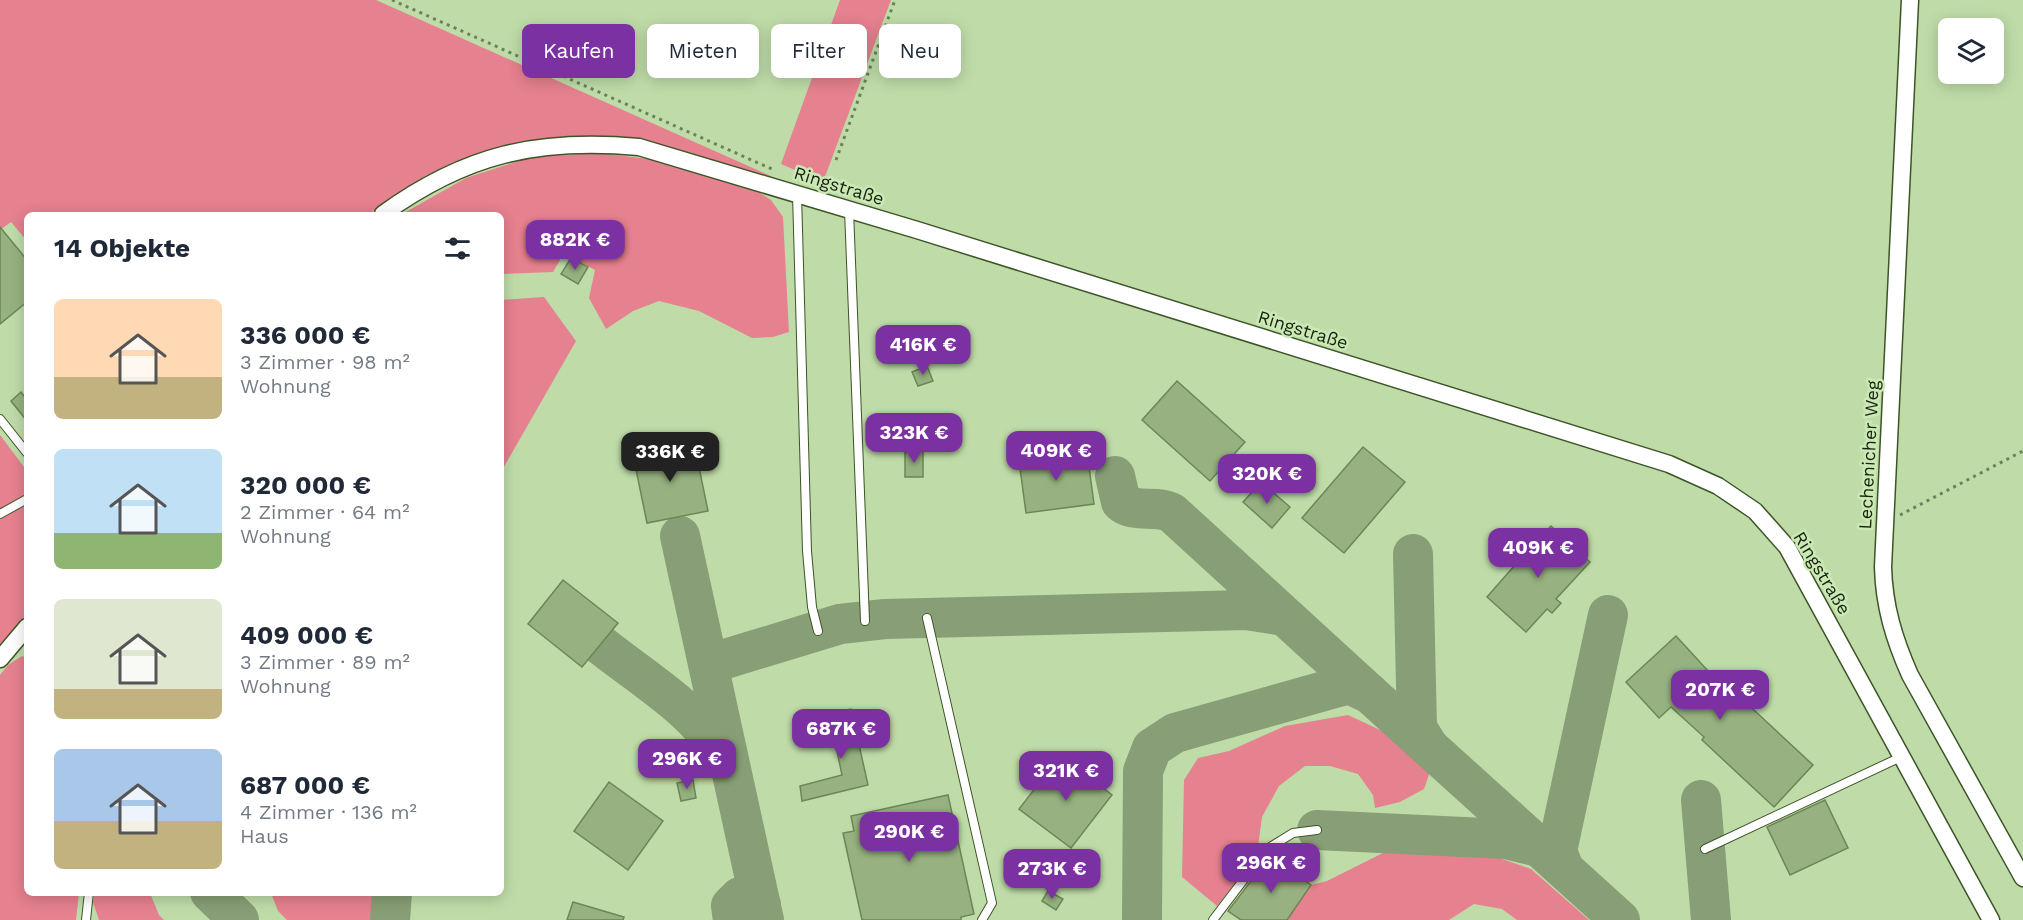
<!DOCTYPE html>
<html lang="de">
<head>
<meta charset="utf-8">
<style>
  body { margin:0; font-family:"Work Sans",sans-serif; background:#f6f6f7; color:#1f2937; height:100vh; display:flex; flex-direction:column; font-size:22px; white-space:nowrap }
  * { box-sizing:border-box; margin:0 }
  p { font-size:20px; color:#747a83 }
  .icon { flex:none; width:33px; height:33px; fill:none; stroke:currentColor; stroke-width:2; stroke-linecap:round; stroke-linejoin:round }
  .map { position:relative; flex:1; overflow:hidden }
  .side { position:absolute; left:24px; top:212px; width:480px; height:684px; display:flex; flex-direction:column; background:#fff; border-radius:9px; box-shadow:0 3px 15px #0003 }
  .side>* { flex:none }
  .top-card { position:absolute; left:522px; top:24px; width:570px; height:54px; display:flex; gap:12px }
  .buttons { position:absolute; left:1938px; top:18px; display:grid; gap:12px }
  .buttons a { display:grid; place-items:center; width:66px; height:66px; border-radius:9px; background:#fff; box-shadow:0 3px 15px #0003; font-size:30px }
  .price { position:absolute; translate:-50% -51px; padding:0 14px; border-radius:12px; background:#7c31a3; color:#fff; font-size:20px; line-height:39px; filter:drop-shadow(0 2px 3px #0008) }
  .price::after { content:''; position:absolute; left:50%; top:36px; width:18px; height:14px; margin-left:-9px; background:inherit; clip-path:polygon(0 0,100% 0,50% 100%) }
  .price.selected { background:#222; color:#fff }
  ul { padding:0; list-style:none }
  li { display:flex; align-items:center; gap:18px; height:150px; padding:0 30px }
  li span { display:grid; place-items:center; flex:none; width:168px; height:120px; border-radius:9px; color:#555 }
  li>.icon { margin-inline-start:auto }
  span .icon { width:72px; height:72px; fill:#fffc; stroke-width:1 }
  li b { font-size:26px }
  h2 { display:flex; justify-content:space-between; align-items:center; height:72px; padding:0 30px; font-size:26px }
  .tag { padding:0 21px; border-radius:9px; background:#fff; box-shadow:0 3px 15px #0003; font-size:21px; line-height:54px }
  .tag.selected { background:#7c31a3; color:#fff }
  .map>svg:first-child { display:block }
  .green { fill:#e6818f }
  .lines { fill:none; stroke-linecap:round; stroke-linejoin:round }
  .taxiway { stroke:#889e76; stroke-width:40 }
  .building { fill:#97b280; stroke:#6c8656; stroke-width:1.5 }
  .lane-casing { stroke:#3c5426; stroke-width:10 }
  .street-casing { stroke:#3c5426; stroke-width:19 }
  .path { stroke:#6d815d; stroke-width:3; stroke-dasharray:3 4.5; stroke-linecap:butt }
  .lane { stroke:#fff; stroke-width:8 }
  .street { stroke:#fff; stroke-width:16 }
  .labels { text-anchor:middle; stroke-width:5; stroke-linejoin:round; paint-order:stroke }
  .street-label { font-size:18px; fill:#1a2411; stroke:#cbe9b5 }
</style>
</head>
<body>
<div class="map">
<svg width="2023" height="920" viewBox="0 0 2023 920">
  <rect width="100%" height="100%" fill="#bfdca8"/>
  <g class="green">
    <path d="M0,0H376L773,177L681,151L617,139L548,138L487,150L425,176L369,214H27V241L11,222L0,230Z"/>
    <path d="M840,0H891L823,182L781,164Z"/>
    <path d="M601,153L656,160L752,188L771,200L783,217L789,332L773,337L752,338L699,311L659,301L633,311L606,329L589,298L595,270L564,253L553,272L501,274V214H402L466,178L531,157Z"/>
    <path d="M544,297L576,341L501,472V300Z"/>
    <path d="M0,435L27,471V616L0,648Z"/>
    <path d="M22,656L27,658V892L79,893L76,920H0V675L8,665Z"/>
    <path d="M1348,715L1393,736L1431,769L1424,789L1400,802L1375,808L1373,795L1358,774L1330,766H1305L1279,786L1262,817L1258,847L1244,872L1217,906L1182,877L1184,780L1198,758L1229,751L1285,726Z"/>
    <path d="M1383,853L1488,854L1531,869L1589,920H1517L1502,909L1474,904L1449,920H1287L1311,885L1327,881Z"/>
    <path d="M95,893H150L159,915L164,920H99L93,902Z"/>
    <path d="M271,893H375L371,920H287L278,911Z"/>
  </g>
  <g class="lines">
    <g class="taxiway">
      <path d="M1115,476L1121,502C1135,514 1156,504 1172,513L1370,694"/>
      <path d="M680,536L764,920"/>
      <path d="M1413,554L1417,728L1428,746"/>
      <path d="M602,646C645,680 699,711 725,760"/>
      <path d="M709,664L840,624L885,619L1246,610L1284,616"/>
      <path d="M1701,800L1711,920"/>
      <path d="M1317,830L1506,839L1539,847"/>
      <path d="M1564,869L1557,851L1608,615"/>
      <path d="M210,892L239,920"/>
      <path d="M390,920L392,892"/>
      <path d="M733,920L731,906L740,897H752L761,905"/>
      <path d="M1142,920L1143,771L1152,748L1175,733L1349,684L1370,694L1620,920"/>
    </g>
  </g>
  <g class="building">
    <path d="M0,227L27,260V302L0,324Z"/>
    <path d="M571,258L588,267L578,284L561,274Z"/>
    <path d="M927,366L933,381L918,386L912,372Z"/>
    <path d="M1177,381L1245,442L1210,481L1142,420Z"/>
    <path d="M21,392L27,400V421L11,401Z"/>
    <path d="M694,443L708,511L647,523L633,455Z"/>
    <path d="M1363,447L1405,482L1344,553L1302,518Z"/>
    <path d="M923,451V477H905V452Z"/>
    <path d="M1087,452L1094,504L1026,513L1019,461Z"/>
    <path d="M1261,482L1290,507L1272,528L1243,502Z"/>
    <path d="M1551,526L1590,562L1556,599L1561,603L1552,613L1547,609L1526,632L1487,597L1515,565L1510,560L1518,550L1524,555Z"/>
    <path d="M563,580L618,623L582,667L528,624Z"/>
    <path d="M1676,636L1709,672L1705,676L1736,703L1741,698L1813,765L1774,807L1702,740L1704,737L1671,707L1659,718L1626,682Z"/>
    <path d="M851,709L868,785L802,801L800,786L842,775L829,713Z"/>
    <path d="M1061,755L1112,795L1071,848L1019,809Z"/>
    <path d="M693,780L696,798L681,801L677,783Z"/>
    <path d="M609,782L663,821L628,870L574,831Z"/>
    <path d="M948,795L974,914L961,917V920H862L843,833L854,831L851,816Z"/>
    <path d="M1825,800L1848,848L1790,875L1767,827Z"/>
    <path d="M1270,856L1311,885L1287,920H1241L1228,911Z"/>
    <path d="M1048,891L1063,899L1056,910L1042,901Z"/>
    <path d="M573,902L624,917L623,920H567Z"/>
  </g>
  <g class="lines">
    <defs>
      <g id="lane">
        <path d="M797,194L807,551L812,607L818,631"/>
        <path d="M849,210L865,621"/>
        <path d="M0,419L27,453"/>
        <path d="M0,514L27,499"/>
        <path d="M927,618L992,903L982,920"/>
        <path d="M1705,849L1903,756"/>
        <path d="M86,920L89,892"/>
        <path d="M1213,920L1267,849L1293,833L1317,830"/>
      </g>
      <g id="street">
        <path d="M1910,0L1883,567C1884,606 1894,639 1910,675L2023,878"/>
        <path d="M383,214C466,154 538,138 639,147L917,230L1669,464L1718,486L1755,511L1787,547L1991,920"/>
        <path d="M0,659L27,627"/>
      </g>
    </defs>
    <use href="#lane" class="lane-casing"/>
    <use href="#street" class="street-casing"/>
    <g class="path">
      <path d="M392,0L774,170"/>
      <path d="M836,160L895,0"/>
      <path d="M1900,515L2023,451"/>
    </g>
    <use href="#lane" class="lane"/>
    <use href="#street" class="street"/>
  </g>
  <g class="labels">
    <g class="street-label">
      <text transform="translate(839 186) rotate(17)" y="6">Ringstraße</text>
      <text transform="translate(1303 330) rotate(17)" y="6">Ringstraße</text>
      <text transform="translate(1869 455) rotate(-87)" y="6">Lechenicher Weg</text>
      <text transform="translate(1822 573) rotate(59)" y="6">Ringstraße</text>
    </g>
  </g>
</svg>
<div class="buttons">
<a><svg class="icon" aria-label="layers" viewBox="0 0 24 24"><path d="M12 4l9 5-9 5-9-5zM3 14l9 5 9-5"/></svg></a>
</div>
<b class="price" style="left:575px;top:271px">882K €</b>
<b class="price" style="left:923px;top:376px">416K €</b>
<b class="price" style="left:914px;top:464px">323K €</b>
<b class="price" style="left:1056px;top:482px">409K €</b>
<b class="price selected" style="left:670px;top:483px">336K €</b>
<b class="price" style="left:1267px;top:505px">320K €</b>
<b class="price" style="left:1538px;top:579px">409K €</b>
<b class="price" style="left:1720px;top:721px">207K €</b>
<b class="price" style="left:841px;top:760px">687K €</b>
<b class="price" style="left:687px;top:790px">296K €</b>
<b class="price" style="left:1066px;top:802px">321K €</b>
<b class="price" style="left:909px;top:863px">290K €</b>
<b class="price" style="left:1271px;top:894px">296K €</b>
<b class="price" style="left:1052px;top:900px">273K €</b>
<div class="top-card">
<a class="tag selected">Kaufen</a>
<a class="tag">Mieten</a>
<a class="tag">Filter</a>
<a class="tag">Neu</a>
</div>
<section class="side">
<h2>14 Objekte<svg class="icon" aria-label="filters" viewBox="0 0 24 24"><path d="M4 7h16M4 17h16"/><circle cx="9" cy="7" r="2"/><circle cx="15" cy="17" r="2"/></svg></h2>
<ul>
<li><span style="background:linear-gradient(#ffd9b3 65%,#c2b280 0)"><svg class="icon" aria-label="home" viewBox="0 0 24 24"><path d="M3 11l9-7 9 7M6 9v11h12V9"/></svg></span><div><b>336 000 €</b><p>3 Zimmer · 98 m²</p><p>Wohnung</p></div></li>
<li><span style="background:linear-gradient(#bfe0f5 70%,#8fb573 0)"><svg class="icon" aria-label="home" viewBox="0 0 24 24"><path d="M3 11l9-7 9 7M6 9v11h12V9"/></svg></span><div><b>320 000 €</b><p>2 Zimmer · 64 m²</p><p>Wohnung</p></div></li>
<li><span style="background:linear-gradient(#dfe7d0 75%,#c2b280 0)"><svg class="icon" aria-label="home" viewBox="0 0 24 24"><path d="M3 11l9-7 9 7M6 9v11h12V9"/></svg></span><div><b>409 000 €</b><p>3 Zimmer · 89 m²</p><p>Wohnung</p></div></li>
<li><span style="background:linear-gradient(#a9c7e8 60%,#c2b280 0)"><svg class="icon" aria-label="home" viewBox="0 0 24 24"><path d="M3 11l9-7 9 7M6 9v11h12V9"/></svg></span><div><b>687 000 €</b><p>4 Zimmer · 136 m²</p><p>Haus</p></div></li>
</ul>
</section>
</div>
</body>
</html>
